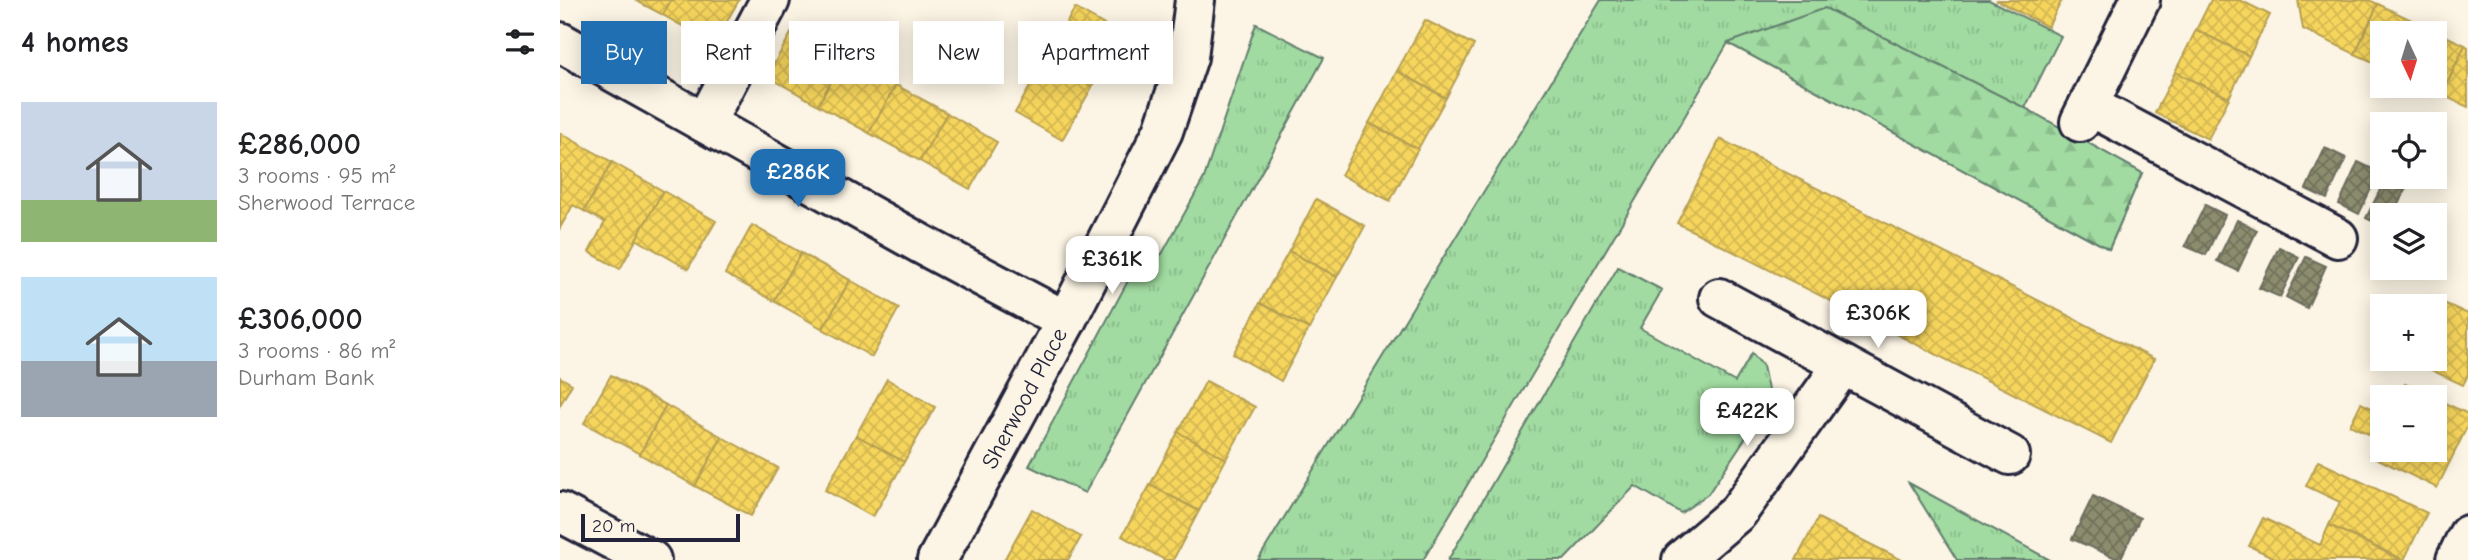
<!DOCTYPE html>
<html lang="en">
<head>
<meta charset="utf-8">
<style>
  body { margin:0; font-family:"Comic Neue",sans-serif; background:#f6f6f6; color:#202124; height:100vh; display:flex; flex-direction:column; font-size:26px; white-space:nowrap }
  * { box-sizing:border-box; margin:0 }
  p { font-size:23px; color:#757577 }
  .icon { flex:none; width:38px; height:38px; fill:none; stroke:currentColor; stroke-width:2; stroke-linecap:round; stroke-linejoin:round }
  .map { position:relative; flex:1; overflow:hidden }
  .sheet { display:flex; flex-direction:column; background:#fff; width:560px }
  .sheet>* { flex:none }
  .guide { position:absolute; left:21px; top:21px; width:665px; height:63px; display:flex; gap:14px }
  .needle { width:46px; rotate:176deg }
  .fabs { position:absolute; left:1810px; top:21px; display:grid; gap:14px }
  .fabs a { display:grid; place-items:center; width:77px; height:77px; border-radius:0px; background:#fff; box-shadow:0 4px 18px #0003; font-size:35px }
  .scale { position:absolute; left:21px; bottom:18px; width:159px; box-sizing:border-box; padding-left:7px; border:4px solid #22223b; border-top:0; font-size:19px; line-height:24px; white-space:nowrap; color:#22223b; -webkit-text-stroke:5px #fcf5e5; paint-order:stroke }
  .price { position:absolute; translate:-50% -60px; padding:0 16px; border-radius:14px; background:#fff; color:#222; font-size:23px; line-height:46px; filter:drop-shadow(0 2px 4px #0008) }
  .price::after { content:''; position:absolute; left:50%; top:42px; width:21px; height:16px; margin-left:-10px; background:inherit; clip-path:polygon(0 0,100% 0,50% 100%) }
  .price.on { background:#1f6fb2; color:#fff }
  ul { padding:0; list-style:none }
  li { display:flex; align-items:center; gap:21px; height:175px; padding:0 21px }
  li span { display:grid; place-items:center; flex:none; width:196px; height:140px; border-radius:0px; color:#555 }
  li>.icon { margin-inline-start:auto }
  span .icon { width:84px; height:84px; fill:#fffc; stroke-width:1 }
  li b { font-size:30px }
  h2 { display:flex; justify-content:space-between; align-items:center; height:84px; padding:0 21px; font-size:30px }
  .tag { padding:0 24px; border-radius:0px; background:#fff; box-shadow:0 4px 18px #0003; font-size:24px; line-height:63px }
  .tag.on { background:#1f6fb2; color:#fff }
  main { display:flex; flex:1; min-height:0 }
  .map>svg:first-child { display:block }
  .grass { fill:url(#grass-tufts); stroke:#627e6e; stroke-width:2 }
  .forest { fill:url(#forest-firs); stroke:#627e6e; stroke-width:2 }
  .homes { fill:url(#homes-cross-hatch); stroke:#b69f52; stroke-width:2 }
  .industry { fill:url(#industry-cross-hatch); stroke:#6c6c5f; stroke-width:2 }
  .lines { fill:none; stroke-linecap:round; stroke-linejoin:round }
  .minor-casing { stroke:#22223b; stroke-width:44 }
  .minor { stroke:#fcf5e5; stroke-width:38 }
  .labels { text-anchor:middle; stroke-width:7; stroke-linejoin:round; paint-order:stroke }
  .street-label { font-size:23px; fill:#22223b; stroke:#fcf5e5 }
</style>
</head>
<body>
<main>
<section class="sheet">
<h2>4 homes<svg class="icon" aria-label="filters" viewBox="0 0 24 24"><path d="M4 7h16M4 17h16"/><circle cx="9" cy="7" r="2"/><circle cx="15" cy="17" r="2"/></svg></h2>
<ul>
<li><span style="background:linear-gradient(#c9d6e8 70%,#8fb573 0)"><svg class="icon" aria-label="home" viewBox="0 0 24 24"><path d="M3 11l9-7 9 7M6 9v11h12V9"/></svg></span><div><b>£286,000</b><p>3 rooms · 95 m²</p><p>Sherwood Terrace</p></div></li>
<li><span style="background:linear-gradient(#bfe0f5 60%,#9aa5b1 0)"><svg class="icon" aria-label="home" viewBox="0 0 24 24"><path d="M3 11l9-7 9 7M6 9v11h12V9"/></svg></span><div><b>£306,000</b><p>3 rooms · 86 m²</p><p>Durham Bank</p></div></li>
</ul>
</section>
<div class="map">
<svg width="1908" height="560" viewBox="0 0 1908 560">
  <defs>
    <pattern id="grass-tufts" width="24" height="20" patternUnits="userSpaceOnUse" patternTransform="scale(1.75)"><rect width="24" height="20" fill="#a1dba1"/><path d="M3 7l-1-3M5 7V3M7 7l1-3M15 17l-1-3M17 17v-4M19 17l1-3" fill="none" stroke="#8abc8c"/></pattern>
    <pattern id="forest-firs" width="22" height="20" patternUnits="userSpaceOnUse" patternTransform="scale(1.75)"><rect width="22" height="20" fill="#a1dba1"/><path d="M5 1l3.5 6h-7zM16 11l3.5 6h-7z" fill="#8abc8c"/></pattern>
    <pattern id="homes-cross-hatch" width="8" height="8" patternUnits="userSpaceOnUse" patternTransform="scale(1.75)"><rect width="8" height="8" fill="#f6d55c"/><path d="M0 0l8 8M0 8l8-8" fill="none" stroke="#d3b751"/></pattern>
    <pattern id="industry-cross-hatch" width="8" height="8" patternUnits="userSpaceOnUse" patternTransform="scale(1.75)"><rect width="8" height="8" fill="#8c8c6e"/><path d="M0 0l8 8M0 8l8-8" fill="none" stroke="#72725c"/></pattern>
  </defs>
  <rect width="100%" height="100%" fill="#fcf5e5"/>
  <filter id="ink" filterUnits="userSpaceOnUse"><feTurbulence type="fractalNoise" baseFrequency=".0143" numOctaves="2"/><feDisplacementMap in="SourceGraphic" scale="14" xChannelSelector="R" yChannelSelector="G"/><feConvolveMatrix kernelMatrix="1 2 1 2 8 2 1 2 1" color-interpolation-filters="sRGB"/></filter>
  <g filter="url(#ink)">
    <g class="grass">
      <path d="M1041,0H1429L1501,36L1465,108L1582,173L1549,249L1168,43L863,560H698Z"/>
      <path d="M696,24L764,58L525,493L469,466L579,260L602,254L644,178Z"/>
      <path d="M1058,267L1102,290L1080,328L1175,382L1192,353L1203,366L1208,390L1198,419L1148,494L1121,513L1075,486L1004,560H888Z"/>
      <path d="M1349,483L1490,560H1397Z"/>
    </g>
    <path class="forest" d="M1265,8L1465,108L1582,173L1549,249L1168,43Z"/>
    <g class="homes">
      <path d="M75,0H111L103,15Z"/>
      <path d="M111,0H179L154,44L103,15Z"/>
      <path d="M1436,0H1502L1488,27Z"/>
      <path d="M1651,0H1680L1710,15L1689,56L1636,30Z"/>
      <path d="M1738,0H1809L1818,4L1795,54L1743,29Z"/>
      <path d="M1818,4L1862,25L1858,33H1822V66L1795,54Z"/>
      <path d="M515,8L562,35L532,87L485,60Z"/>
      <path d="M865,20L914,45L886,98L837,71Z"/>
      <path d="M1862,25L1905,45L1882,95L1864,86H1874V33H1858Z"/>
      <path d="M234,28L285,57L258,105L207,76Z"/>
      <path d="M1636,30L1689,56L1669,98L1615,72Z"/>
      <path d="M1905,45L1908,47V107L1882,95Z"/>
      <path d="M285,57L336,85L309,133L258,105Z"/>
      <path d="M485,60L532,87L502,140L455,113Z"/>
      <path d="M837,71L886,98L858,149L809,123Z"/>
      <path d="M1615,72L1669,98L1648,139L1595,113Z"/>
      <path d="M336,85L387,113L360,161L309,133Z"/>
      <path d="M387,113L437,142L410,189L360,161Z"/>
      <path d="M809,123L858,149L830,201L781,175Z"/>
      <path d="M0,133L52,162L24,211L13,205L0,228Z"/>
      <path d="M1160,139L1594,359L1551,443L1117,223Z"/>
      <path d="M52,162L103,191L60,269L29,252L45,222L24,211Z"/>
      <path d="M103,191L156,221L128,269L76,239Z"/>
      <path d="M756,199L805,226L777,277L729,251Z"/>
      <path d="M192,225L241,253L214,301L165,274Z"/>
      <path d="M729,251L777,277L749,329L700,303Z"/>
      <path d="M241,253L290,280L263,329L214,301Z"/>
      <path d="M290,280L339,308L312,357L263,329Z"/>
      <path d="M1873,298L1908,314V375L1903,385L1848,359H1874V306H1869Z"/>
      <path d="M700,303L749,329L721,381L673,354Z"/>
      <path d="M51,375L106,405L80,454L24,423Z"/>
      <path d="M0,377L12,384L0,405Z"/>
      <path d="M327,379L375,407L344,462L296,435Z"/>
      <path d="M646,381L695,407L666,459L618,432Z"/>
      <path d="M1845,384L1873,397H1839Z"/>
      <path d="M1874,398L1908,414V425L1877,488L1810,455L1819,439L1790,425L1801,403L1822,413V450H1874Z"/>
      <path d="M106,405L162,437L135,486L80,454Z"/>
      <path d="M618,432L666,459L639,511L590,485Z"/>
      <path d="M296,435L344,462L313,517L265,490Z"/>
      <path d="M162,437L218,468L191,516L135,486Z"/>
      <path d="M1758,461L1867,513L1844,560L1769,525L1780,502L1746,486Z"/>
      <path d="M590,485L639,511L613,560H605L562,536Z"/>
      <path d="M472,509L521,537L508,560H444Z"/>
      <path d="M1258,518L1342,560H1236Z"/>
      <path d="M1703,518L1760,545L1769,525L1842,560H1719L1689,546Z"/>
    </g>
    <g class="industry">
      <path d="M1765,148L1786,158L1767,199L1746,189Z"/>
      <path d="M1798,162L1819,172L1799,214L1779,204Z"/>
      <path d="M1826,178L1846,188L1833,215H1822V226L1806,218Z"/>
      <path d="M1645,205L1665,215L1646,255L1625,246Z"/>
      <path d="M1677,220L1697,230L1678,271L1657,261Z"/>
      <path d="M1719,247L1739,257L1720,297L1699,288Z"/>
      <path d="M1746,257L1766,266L1747,308L1726,297Z"/>
      <path d="M1533,496L1580,518L1560,560L1512,539Z"/>
    </g>
    <g class="lines">
      <defs>
        <g id="minor">
          <path d="M0,42L361,244L506,321"/>
          <path d="M1530,106L1778,238"/>
          <path d="M1520,122L1580,0"/>
          <path d="M145,123L210,0"/>
          <path d="M1159,298L1450,455"/>
          <path d="M0,512L91,560"/>
          <path d="M377,560L506,321L603,131L628,57L635,0"/>
          <path d="M1122,560L1178,512L1283,365"/>
          <path d="M1896,560L1908,535"/>
        </g>
      </defs>
      <use href="#minor" class="minor-casing"/>
      <use href="#minor" class="minor"/>
    </g>
  </g>
  <g class="labels">
    <g class="street-label">
      <text transform="translate(464 398) rotate(-62)" y="8">Sherwood Place</text>
    </g>
  </g>
</svg>
<div class="fabs">
<a><svg class="needle" viewBox="-14 -14 28 28"><path d="M0-13l5 13h-10z" fill="#e53935"/><path d="M0 13l5-13h-10z" fill="#757577"/></svg></a>
<a><svg class="icon" aria-label="locate" viewBox="0 0 24 24"><circle cx="12" cy="12" r="6"/><path d="M12 2v4M12 18v4M2 12h4M18 12h4"/></svg></a>
<a><svg class="icon" aria-label="layers" viewBox="0 0 24 24"><path d="M12 4l9 5-9 5-9-5zM3 14l9 5 9-5"/></svg></a>
<a>+</a>
<a>−</a>
</div>
<div class="scale">20 m</div>
<b class="price on" style="left:238px;top:209px">£286K</b>
<b class="price" style="left:552px;top:296px">£361K</b>
<b class="price" style="left:1318px;top:350px">£306K</b>
<b class="price" style="left:1187px;top:448px">£422K</b>
<div class="guide">
<a class="tag on">Buy</a>
<a class="tag">Rent</a>
<a class="tag">Filters</a>
<a class="tag">New</a>
<a class="tag">Apartment</a>
</div>
</div>
</main>
</body>
</html>
